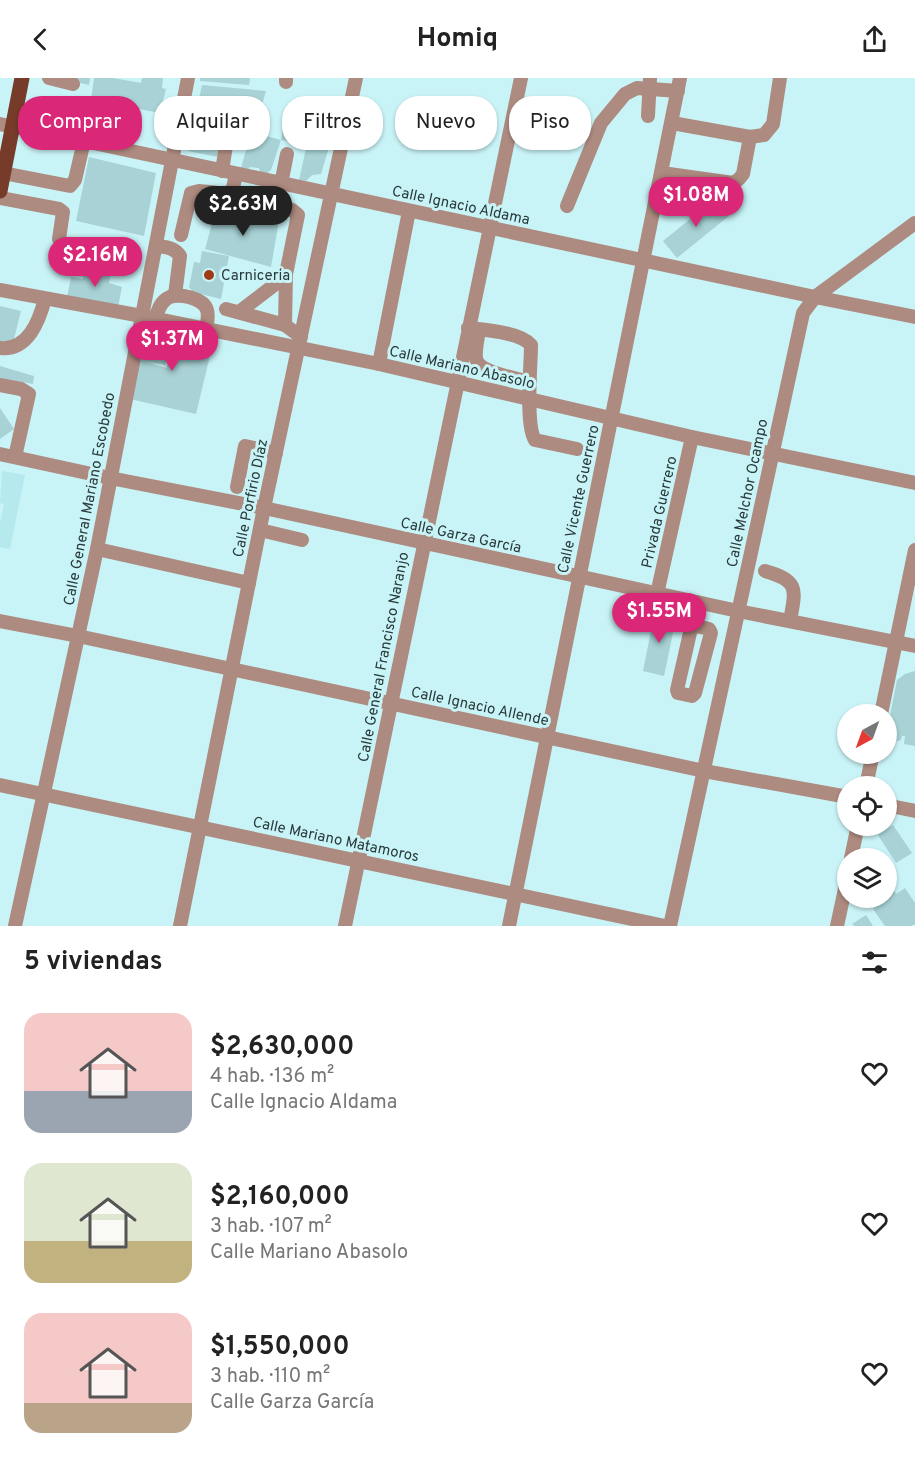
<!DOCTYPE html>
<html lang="es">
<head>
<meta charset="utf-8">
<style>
  body { margin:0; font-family:Overpass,sans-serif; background:#f2f2f2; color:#222; height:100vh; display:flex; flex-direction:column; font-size:22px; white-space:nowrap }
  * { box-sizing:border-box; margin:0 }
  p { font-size:20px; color:#767676 }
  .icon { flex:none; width:33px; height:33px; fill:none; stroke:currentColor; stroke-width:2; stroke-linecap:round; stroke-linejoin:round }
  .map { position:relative; height:848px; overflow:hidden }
  .side { display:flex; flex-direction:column; background:#fff; flex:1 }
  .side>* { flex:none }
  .hud { position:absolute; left:18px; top:18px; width:600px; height:54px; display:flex; gap:12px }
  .needle { width:39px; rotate:221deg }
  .fabs { position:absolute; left:837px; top:626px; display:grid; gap:12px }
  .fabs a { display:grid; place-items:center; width:60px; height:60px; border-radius:50%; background:#fff; box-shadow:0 2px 4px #0004; font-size:30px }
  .price { position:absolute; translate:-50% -51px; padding:0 14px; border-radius:21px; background:#db2777; color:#fff; font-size:20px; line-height:39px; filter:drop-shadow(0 2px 3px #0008) }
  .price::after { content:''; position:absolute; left:50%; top:36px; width:18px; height:14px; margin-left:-9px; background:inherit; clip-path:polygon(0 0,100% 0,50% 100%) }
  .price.selected { background:#222; color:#fff }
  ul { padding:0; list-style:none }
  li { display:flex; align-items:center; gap:18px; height:150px; padding:0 24px }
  li span { display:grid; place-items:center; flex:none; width:168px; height:120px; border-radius:18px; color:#555 }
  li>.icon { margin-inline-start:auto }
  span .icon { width:72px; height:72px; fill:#fffc; stroke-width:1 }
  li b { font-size:26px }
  h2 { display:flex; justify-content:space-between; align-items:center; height:72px; padding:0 24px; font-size:26px }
  .tag { padding:0 21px; border-radius:24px; background:#fff; box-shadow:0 2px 4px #0004; font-size:21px; line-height:54px }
  .tag.selected { background:#db2777; color:#fff }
  header { display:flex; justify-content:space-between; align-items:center; height:78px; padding:0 24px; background:#fff; font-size:27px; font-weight:700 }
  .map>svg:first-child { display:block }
  .built { fill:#b5e9ed }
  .building { fill:#a8d2d5 }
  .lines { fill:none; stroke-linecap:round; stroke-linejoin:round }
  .minor { stroke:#ae8b80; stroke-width:14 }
  .major { stroke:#763c29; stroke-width:15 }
  .poi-dot { fill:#a03a15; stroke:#c9f4f7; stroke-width:2 }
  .labels { text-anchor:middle; stroke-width:6; stroke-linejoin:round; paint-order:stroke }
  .street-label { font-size:15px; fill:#293a3b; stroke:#c9f4f7 }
  .poi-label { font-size:15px; fill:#293a3b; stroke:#c9f4f7; text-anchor:start }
</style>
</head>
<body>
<header><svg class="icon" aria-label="back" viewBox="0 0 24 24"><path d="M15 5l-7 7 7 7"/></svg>Homiq<svg class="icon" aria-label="share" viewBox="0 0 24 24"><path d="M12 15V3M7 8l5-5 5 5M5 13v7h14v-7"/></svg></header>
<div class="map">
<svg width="915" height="848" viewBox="0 0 915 848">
  <rect width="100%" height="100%" fill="#c9f4f7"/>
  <path class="built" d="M2,393L25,397L10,471L0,469V445L4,426L0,425Z"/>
  <g class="building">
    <path d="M76,0H90L89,7L76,4Z"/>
    <path d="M94,0H113L141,5L142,0H163L162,10L166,11L160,35L91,22Z"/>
    <path d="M200,0H250L249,7L200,3Z"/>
    <path d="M202,7L266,13L260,34L220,28L214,56L223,59L218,79L188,73Z"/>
    <path d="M285,38L337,45L332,62L323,55L301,65L281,62Z"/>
    <path d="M251,54L281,62L271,92L265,97L260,94L259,90L250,89L248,92L241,90Z"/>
    <path d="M307,66L329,69L321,96L312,97L306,103L299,102Z"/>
    <path d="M89,79L156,95L144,158L76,143Z"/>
    <path d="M716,120L730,137L677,180L663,163Z"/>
    <path d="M216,131L279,143L271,189L205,171Z"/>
    <path d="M202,173L229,178L221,221L193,214L189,209L194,184L200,185Z"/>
    <path d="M85,189L111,193L109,205L122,209L118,229L67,219L71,199L83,201Z"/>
    <path d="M0,228L21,233L13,265L0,263Z"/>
    <path d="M145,252L171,256L165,287L143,283L167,290L173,256L213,265L196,336L130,321L140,283Z"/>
    <path d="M0,288L34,298L33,306L0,300Z"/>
    <path d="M0,330L14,351L0,361Z"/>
    <path d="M655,533L672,537L669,549L674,550L664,598L643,593Z"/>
    <path d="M915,593V668L904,666L905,658H902L901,662L894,664L886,657L897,602L905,596Z"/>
    <path d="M893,747L912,775L896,785L878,757Z"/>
    <path d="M892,809L896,816L905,810L915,825V846L911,848H885L873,831L882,825L878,819H886V813Z"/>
    <path d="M866,837L873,848H854L852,846Z"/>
  </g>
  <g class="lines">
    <g class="minor">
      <path d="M49,0L73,6"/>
      <path d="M286,4V0"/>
      <path d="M648,38L650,0"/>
      <path d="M672,45L750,59L764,57L773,46L780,0"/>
      <path d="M0,46L84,63L815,219L915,239"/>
      <path d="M222,93L231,36"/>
      <path d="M3,95L70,108L75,102L84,63"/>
      <path d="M662,95L733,105L739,101L743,96L750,59"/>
      <path d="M270,103L266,119L267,124L292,132L298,137L286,196L285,247L301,259"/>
      <path d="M281,106L287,76"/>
      <path d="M0,120L59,131L63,134L59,161"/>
      <path d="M567,128L601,45L625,16L637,10L678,13"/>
      <path d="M181,157L191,115L199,113L228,116L233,110L236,96"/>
      <path d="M156,168C165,169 174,169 180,178L175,217"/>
      <path d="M0,212L142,238L379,286L692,359L915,405"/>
      <path d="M226,231L285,247"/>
      <path d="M239,234L286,198"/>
      <path d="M155,241C158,233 160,224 168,220C177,214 204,220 207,232C209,237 207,246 206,252"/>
      <path d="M468,250C485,252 520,254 531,267C531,287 525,347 535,362L577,371"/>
      <path d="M479,252C478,260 475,271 476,280C478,295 517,300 530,304"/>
      <path d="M0,270C28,273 39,243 45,221"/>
      <path d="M379,286L409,133"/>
      <path d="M0,307L21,311L29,316L15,379"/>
      <path d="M0,376L110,400L264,430L738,533L915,568"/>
      <path d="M237,409L245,368L276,375"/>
      <path d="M260,452L302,462"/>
      <path d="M97,471L249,505"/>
      <path d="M765,493C799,503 796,510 790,543"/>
      <path d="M657,516L692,359"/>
      <path d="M0,543L78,558L704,693L848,719"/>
      <path d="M692,547L709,551L711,555L695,615L692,618L678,615L677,612L697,524"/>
      <path d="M881,636L915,472"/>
      <path d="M0,707L665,848"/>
      <path d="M866,708L873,675"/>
      <path d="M886,727L915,733"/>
      <path d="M851,780L858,747"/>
      <path d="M15,848L97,471L188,0"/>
      <path d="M180,848L264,430L356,0"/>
      <path d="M345,848L521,0"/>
      <path d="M509,848L680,0"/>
      <path d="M670,848L803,235L815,219L915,145"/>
      <path d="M837,848L848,797"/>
    </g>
    <path class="major" d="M0,113L22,0"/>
  </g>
  <circle class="poi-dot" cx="209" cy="197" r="6"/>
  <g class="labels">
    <g class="street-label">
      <text transform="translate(461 127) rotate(12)" y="5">Calle Ignacio Aldama</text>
      <text transform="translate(462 289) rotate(13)" y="5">Calle Mariano Abasolo</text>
      <text transform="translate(747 415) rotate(-78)" y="5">Calle Melchor Ocampo</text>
      <text transform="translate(250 420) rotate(-78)" y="5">Calle Porfirio Díaz</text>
      <text transform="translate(89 421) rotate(-79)" y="5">Calle General Mariano Escobedo</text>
      <text transform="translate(578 421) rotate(-78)" y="5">Calle Vicente Guerrero</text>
      <text transform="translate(659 434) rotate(-77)" y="5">Privada Guerrero</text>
      <text transform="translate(461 457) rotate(12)" y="5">Calle Garza García</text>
      <text transform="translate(383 579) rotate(-79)" y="5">Calle General Francisco Naranjo</text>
      <text transform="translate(480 628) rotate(12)" y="5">Calle Ignacio Allende</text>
      <text transform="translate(336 761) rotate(12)" y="5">Calle Mariano Matamoros</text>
    </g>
    <g class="poi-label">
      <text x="221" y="202">Carniceria</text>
    </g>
  </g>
</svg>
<div class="fabs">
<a><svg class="needle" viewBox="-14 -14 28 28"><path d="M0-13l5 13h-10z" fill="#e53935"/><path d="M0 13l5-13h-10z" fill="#767676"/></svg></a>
<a><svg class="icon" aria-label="locate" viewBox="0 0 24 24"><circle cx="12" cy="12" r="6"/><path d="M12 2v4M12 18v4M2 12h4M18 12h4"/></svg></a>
<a><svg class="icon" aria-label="layers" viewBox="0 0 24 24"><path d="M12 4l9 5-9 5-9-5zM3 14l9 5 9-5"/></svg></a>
</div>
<b class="price" style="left:696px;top:150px">$1.08M</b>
<b class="price selected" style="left:243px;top:159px">$2.63M</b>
<b class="price" style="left:95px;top:210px">$2.16M</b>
<b class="price" style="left:172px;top:294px">$1.37M</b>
<b class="price" style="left:659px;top:566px">$1.55M</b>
<div class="hud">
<a class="tag selected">Comprar</a>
<a class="tag">Alquilar</a>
<a class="tag">Filtros</a>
<a class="tag">Nuevo</a>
<a class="tag">Piso</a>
</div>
</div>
<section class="side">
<h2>5 viviendas<svg class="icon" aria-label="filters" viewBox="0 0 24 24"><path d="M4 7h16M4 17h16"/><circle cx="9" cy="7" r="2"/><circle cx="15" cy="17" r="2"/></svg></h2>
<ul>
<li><span style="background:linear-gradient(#f6c9c9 65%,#9aa5b1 0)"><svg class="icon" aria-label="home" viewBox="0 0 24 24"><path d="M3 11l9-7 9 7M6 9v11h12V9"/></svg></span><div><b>$2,630,000</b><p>4 hab. · 136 m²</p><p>Calle Ignacio Aldama</p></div><svg class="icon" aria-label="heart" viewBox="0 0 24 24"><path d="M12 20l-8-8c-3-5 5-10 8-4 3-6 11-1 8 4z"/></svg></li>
<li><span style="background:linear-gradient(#dfe7d0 65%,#c2b280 0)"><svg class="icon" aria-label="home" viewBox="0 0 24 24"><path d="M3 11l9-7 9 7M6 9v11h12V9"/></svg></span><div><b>$2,160,000</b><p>3 hab. · 107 m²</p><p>Calle Mariano Abasolo</p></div><svg class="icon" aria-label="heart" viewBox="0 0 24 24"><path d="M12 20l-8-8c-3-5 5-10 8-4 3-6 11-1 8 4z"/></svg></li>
<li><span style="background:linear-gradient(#f6c9c9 75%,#b9a48a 0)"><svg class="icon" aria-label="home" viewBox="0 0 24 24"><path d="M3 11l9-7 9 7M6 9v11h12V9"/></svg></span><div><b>$1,550,000</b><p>3 hab. · 110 m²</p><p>Calle Garza García</p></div><svg class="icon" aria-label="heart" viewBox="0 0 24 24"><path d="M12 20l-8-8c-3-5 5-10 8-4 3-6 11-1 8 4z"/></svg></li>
</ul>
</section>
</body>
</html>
